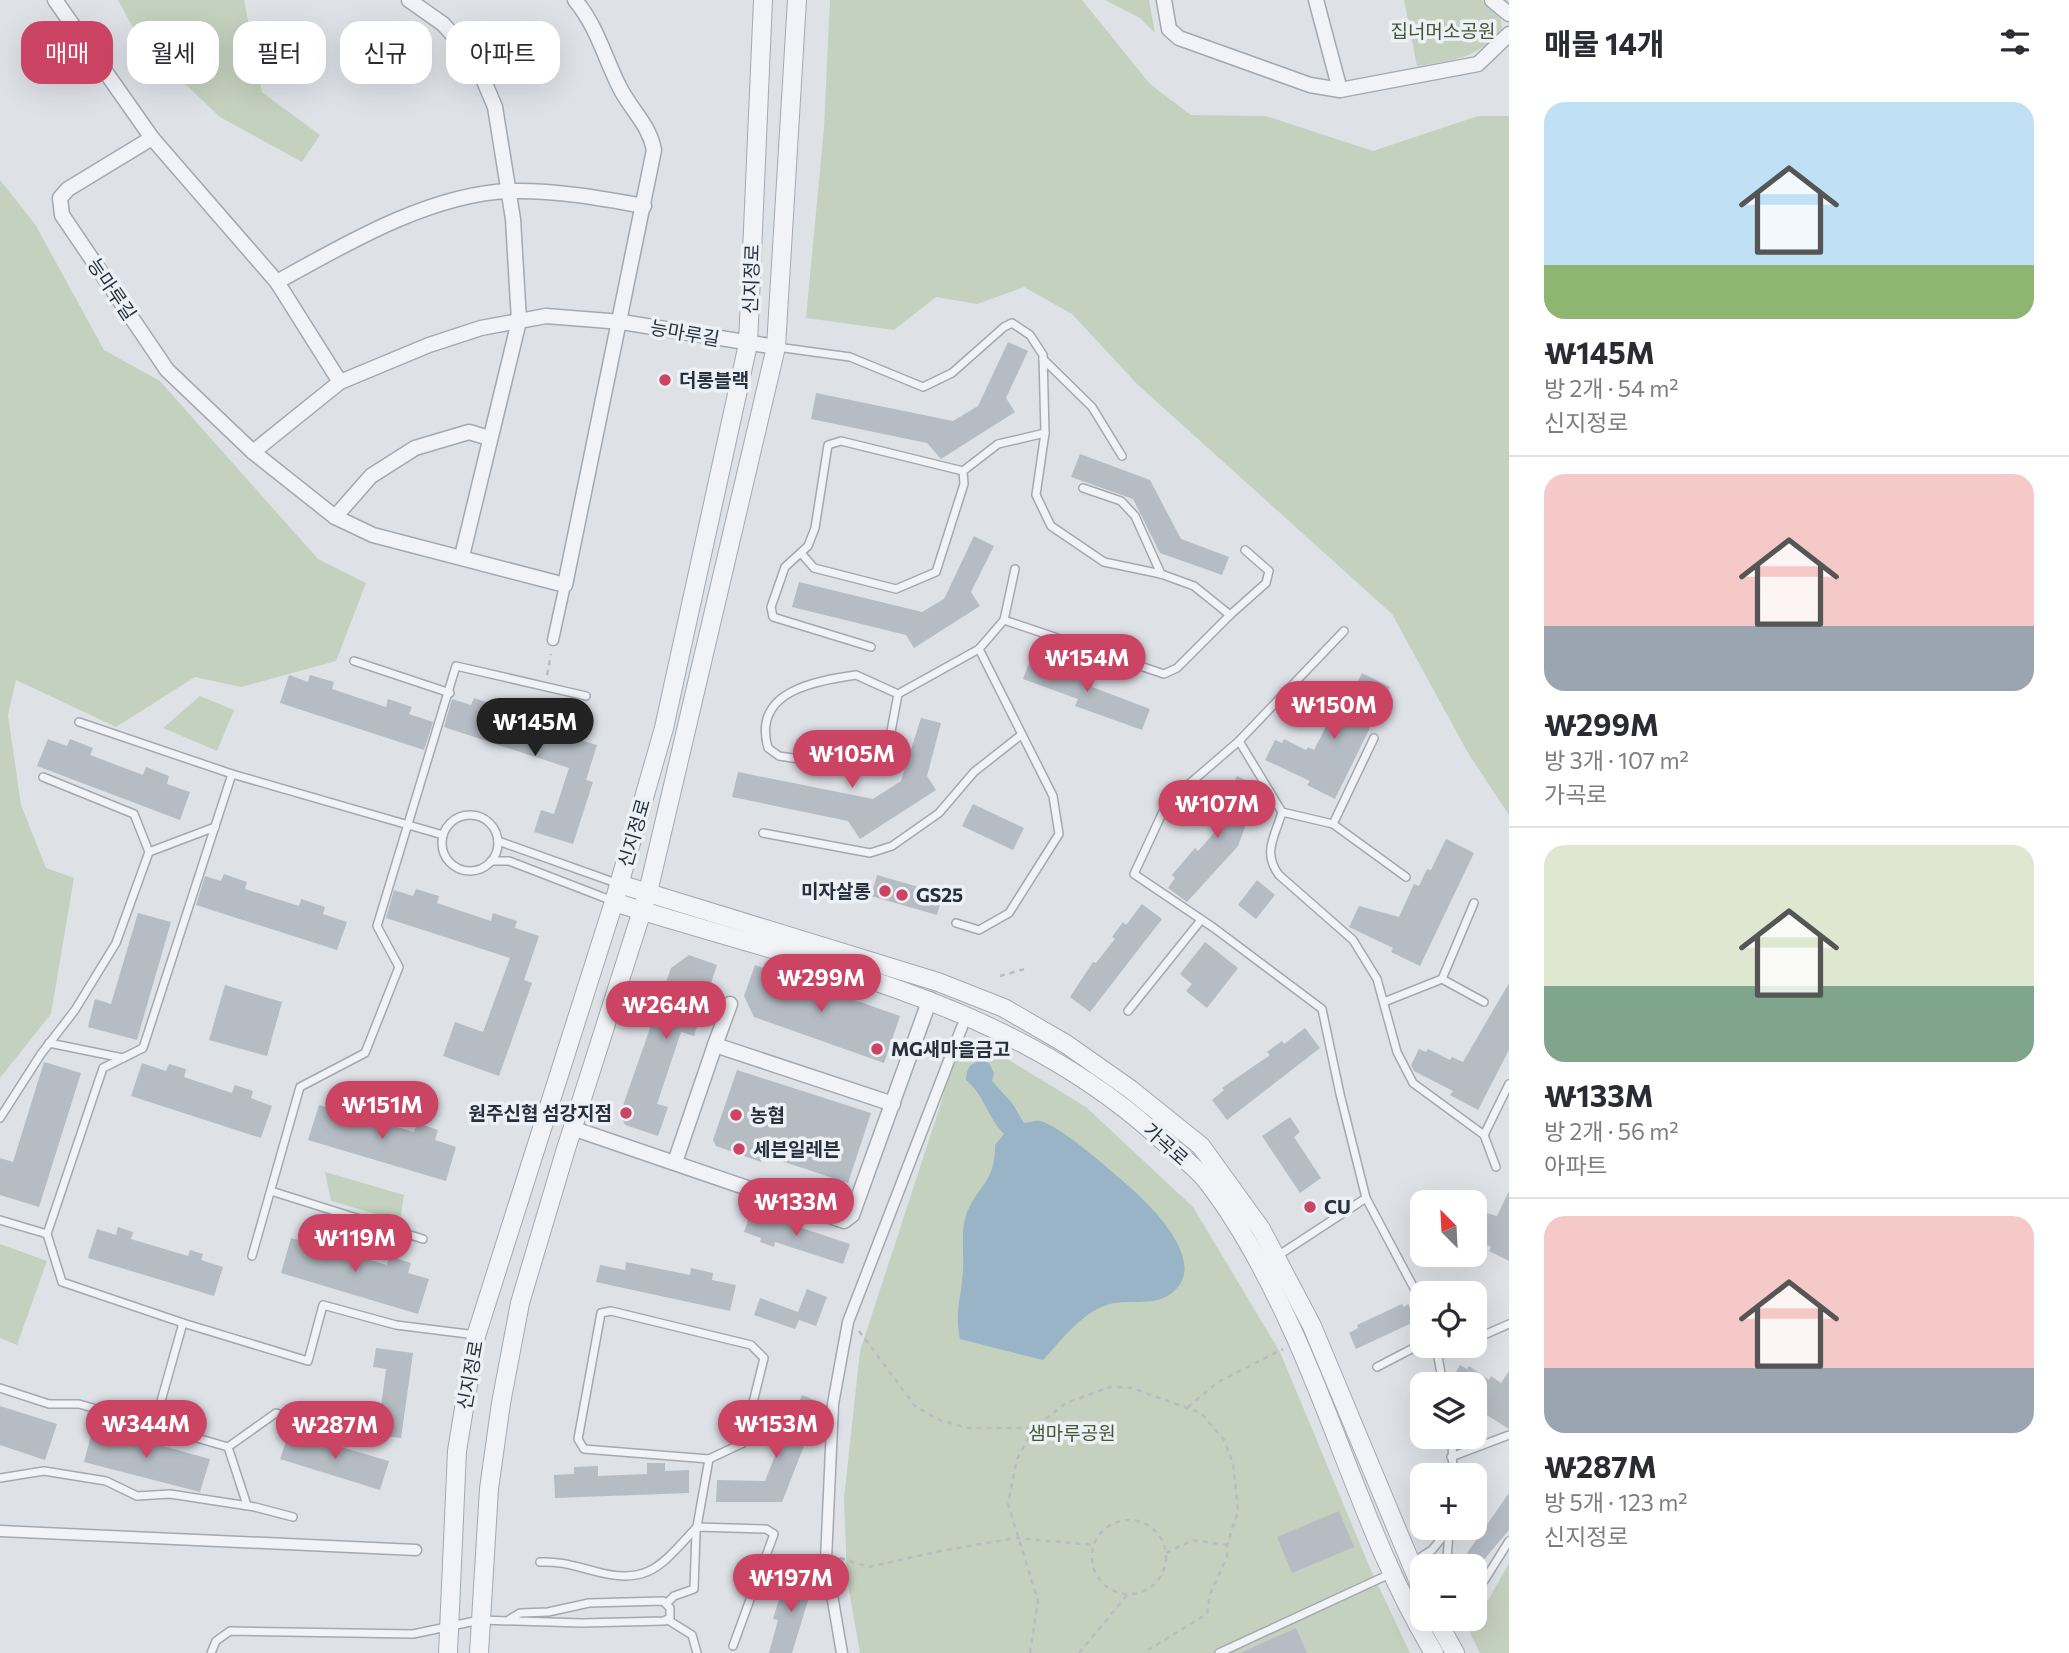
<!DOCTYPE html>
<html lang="ko">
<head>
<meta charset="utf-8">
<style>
  body { margin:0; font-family:Commissioner,"Noto Sans KR",sans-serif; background:#f7f7f7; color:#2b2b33; height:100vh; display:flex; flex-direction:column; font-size:26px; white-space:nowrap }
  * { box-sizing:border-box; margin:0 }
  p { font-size:23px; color:#7c7c81 }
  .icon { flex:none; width:38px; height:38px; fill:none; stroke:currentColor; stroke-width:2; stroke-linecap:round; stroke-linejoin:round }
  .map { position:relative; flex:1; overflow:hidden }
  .sheet { display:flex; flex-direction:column; background:#fff; width:560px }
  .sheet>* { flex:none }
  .guide { position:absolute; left:21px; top:21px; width:665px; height:63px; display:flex; gap:14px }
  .needle { width:46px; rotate:336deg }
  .fabs { position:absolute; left:1410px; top:1190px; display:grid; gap:14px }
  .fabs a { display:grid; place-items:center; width:77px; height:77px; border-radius:14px; background:#fff; box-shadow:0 7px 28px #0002; font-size:35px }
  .price { position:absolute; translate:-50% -60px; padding:0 16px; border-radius:24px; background:#cc4463; color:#fff; font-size:23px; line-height:46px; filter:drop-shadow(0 2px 4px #0008) }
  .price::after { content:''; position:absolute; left:50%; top:42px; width:21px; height:16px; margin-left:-10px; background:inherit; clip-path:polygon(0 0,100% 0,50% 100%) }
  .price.active { background:#222; color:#fff }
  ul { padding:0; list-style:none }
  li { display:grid; align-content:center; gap:14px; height:371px; padding:0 35px }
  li+li { border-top:2px solid #e1e1e2 }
  li span { display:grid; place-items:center; height:217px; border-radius:21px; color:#555 }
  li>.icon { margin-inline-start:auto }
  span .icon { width:126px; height:126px; fill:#fffc; stroke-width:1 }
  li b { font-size:30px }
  h2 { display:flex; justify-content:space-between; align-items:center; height:84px; padding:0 35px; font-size:30px }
  .chip { padding:0 24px; border-radius:21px; background:#fff; box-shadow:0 7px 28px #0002; font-size:24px; line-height:63px }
  .chip.active { background:#cc4463; color:#fff }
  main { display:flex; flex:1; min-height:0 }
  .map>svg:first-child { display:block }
  .green { fill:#c5d1bf }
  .water { fill:#99b3c7 }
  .building { fill:#b5bcc4 }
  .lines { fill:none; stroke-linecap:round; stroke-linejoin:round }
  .service-casing { stroke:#a3a9b1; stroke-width:10 }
  .pedestrian-casing { stroke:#a3a9b1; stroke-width:13 }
  .minor-casing { stroke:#a3a9b1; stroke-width:17 }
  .tertiary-casing { stroke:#a3a9b1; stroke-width:20 }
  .path { stroke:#b8bdc2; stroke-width:2.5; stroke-dasharray:5 5; stroke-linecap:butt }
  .service { stroke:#f1f3f6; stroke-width:7 }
  .pedestrian { stroke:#f1f3f6; stroke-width:10 }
  .minor { stroke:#f1f3f6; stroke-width:14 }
  .tertiary { stroke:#f1f3f6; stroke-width:18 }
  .poi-dot { fill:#cc4463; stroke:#edf1f5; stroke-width:2.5 }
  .labels { text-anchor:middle; stroke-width:7; stroke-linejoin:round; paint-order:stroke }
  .park-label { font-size:19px; fill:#3f5935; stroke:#edf1f5 }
  .street-label { font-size:19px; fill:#27313e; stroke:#edf1f5 }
  .poi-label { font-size:19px; font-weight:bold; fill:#27313e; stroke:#edf1f5; text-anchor:start }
</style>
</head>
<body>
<main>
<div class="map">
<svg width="1509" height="1653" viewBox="0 0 1509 1653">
  <rect width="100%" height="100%" fill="#dee2e7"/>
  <g class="green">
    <path d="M118,0H244L262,92L320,135L302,162L220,117L140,41Z"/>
    <path d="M830,0H1082L1150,84L1191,115L1266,116L1373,151L1478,116H1509V815L1468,753L1392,614L1137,384L1072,314L1024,287L977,304L936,297L894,330L806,318L824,128Z"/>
    <path d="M1105,0H1149L1155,33L1140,18Z"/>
    <path d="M1404,0H1482L1501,19L1502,28C1480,59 1452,60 1417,66Z"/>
    <path d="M0,180L35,224L104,350L160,381L318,559L366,583L336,661L241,687L195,677L116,727L16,680L8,715L21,805L46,868L74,878L51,1014L0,1078Z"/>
    <path d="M200,696L234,710L217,751L163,728Z"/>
    <path d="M977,1050L1009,1060L1086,1107L1193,1207L1280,1352L1370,1568L1410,1653H860L847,1579L844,1498L860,1351L942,1100C948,1075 949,1056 977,1050Z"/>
    <path d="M325,1172L404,1195L400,1221L331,1201Z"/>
    <path d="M0,1244L47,1261L17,1345L0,1338Z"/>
    <path d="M1509,1563V1653H1480L1470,1633Z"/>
  </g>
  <path class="water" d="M982,1060L989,1063L994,1073L992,1081L1012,1103L1024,1123C1029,1123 1036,1120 1040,1121C1060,1126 1102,1163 1118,1177C1144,1198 1216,1264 1169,1295C1150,1307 1127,1298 1107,1305C1081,1313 1061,1341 1043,1360L960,1339C954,1309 962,1297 963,1269C964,1252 961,1235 965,1219C974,1187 996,1185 995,1145L1004,1134C986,1115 985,1096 966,1080C967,1067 970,1064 982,1060Z"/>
  <g class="building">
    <path d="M1008,342L1028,351L1006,398L1015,412L941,459L927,443L811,419L816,393L953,421L978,406Z"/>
    <path d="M1080,454L1150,480L1181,539L1229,557L1222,575L1160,553L1133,499L1071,477Z"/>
    <path d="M974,536L994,546L971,592L980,606L914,648L906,635L792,607L799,582L922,612L944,599Z"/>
    <path d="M1031,658L1094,681L1092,687L1150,709L1142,730L1075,706L1078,699L1023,679Z"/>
    <path d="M1362,673L1390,687L1335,799L1307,785L1310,781L1265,760L1275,740L1282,743L1284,739L1306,750L1308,747L1314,750L1330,719L1335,720L1343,702L1347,704Z"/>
    <path d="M289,675L308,682L310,675L334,682L332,689L386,707L388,699L412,707L409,714L433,722L424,750L280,703Z"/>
    <path d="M474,698L497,706L495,713L549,730L551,723L575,730L573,738L597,745L586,780L593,782L573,844L534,832L541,810L554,814L569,768L444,727L452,699L471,705Z"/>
    <path d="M921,718L941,723L927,776L936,790L860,839L848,821L732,797L738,772L873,799L901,781Z"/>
    <path d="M48,739L67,746L70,739L93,748L90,755L143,775L146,767L169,776L167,784L190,792L180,820L37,766Z"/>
    <path d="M1237,776L1260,787L1238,846L1187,902L1168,888L1175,878L1172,875L1195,848L1198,851L1214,833L1218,812L1227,790L1230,791Z"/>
    <path d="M973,804L1024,828L1013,850L962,826Z"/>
    <path d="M1446,839L1474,853L1420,966L1391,952L1393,948L1349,927L1359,906L1399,917L1414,884L1419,886L1427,869L1431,870Z"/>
    <path d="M224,874L247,882L245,889L299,906L301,899L325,907L323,914L347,922L337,950L196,905L205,876L221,881Z"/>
    <path d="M877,875L943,894L937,915L871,896Z"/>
    <path d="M1257,880L1275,895L1256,919L1238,905Z"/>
    <path d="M416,889L439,896L437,903L491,921L493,913L517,921L515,928L539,936L524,980L532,983L499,1076L443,1056L455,1022L483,1032L510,958L386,918L394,890L413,896Z"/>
    <path d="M1142,904L1162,919L1090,1012L1070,997L1093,962L1096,963L1115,939L1112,937L1123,922L1126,925Z"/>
    <path d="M138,913L171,922L137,1040L88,1027L95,999L111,1004Z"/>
    <path d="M1205,942L1238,968L1207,1008L1186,991L1192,984L1180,974Z"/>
    <path d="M689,955L717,965L694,1036L681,1032L657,1104L668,1107L658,1136L625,1125L620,1114L671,968Z"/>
    <path d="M755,965L900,1016L884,1063L754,1017L744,996Z"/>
    <path d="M1509,983V1050L1478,1110L1450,1095L1453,1091L1414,1071L1411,1065L1419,1049L1426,1052L1428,1049L1450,1060L1452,1057L1463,1062Z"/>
    <path d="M225,985L282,1002L267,1056L209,1040Z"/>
    <path d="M1305,1028L1320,1048L1227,1120L1212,1100L1224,1090L1222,1088L1270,1055L1267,1052L1282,1041L1284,1044Z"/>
    <path d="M44,1062L81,1073L39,1207L0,1195V1158L13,1162Z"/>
    <path d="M142,1063L166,1071L169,1064L186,1069L184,1077L232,1093L235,1085L253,1091L251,1098L272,1106L261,1138L131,1096Z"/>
    <path d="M737,1070L871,1113L848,1183L763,1155L761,1162L716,1146L713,1140Z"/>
    <path d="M343,1099L363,1105L360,1116L414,1132L417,1123L438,1130L435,1140L456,1147L446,1181L308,1140L319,1105L340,1111Z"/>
    <path d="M1290,1117L1300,1132L1294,1137L1321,1178L1300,1193L1262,1136Z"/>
    <path d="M1509,1191V1261L1489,1251L1491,1247L1475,1239V1210L1497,1216Z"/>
    <path d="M751,1211L850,1244L843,1264L775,1242L774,1247L760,1242L761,1238L744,1232Z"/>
    <path d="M118,1227L133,1232L131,1239L188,1256L190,1250L203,1254L201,1260L223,1267L214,1296L88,1258L97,1229L116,1235Z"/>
    <path d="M315,1232L336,1238L332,1249L387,1265L389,1256L411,1263L408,1273L429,1279L418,1314L281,1273L291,1238L312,1244Z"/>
    <path d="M626,1262L690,1275L691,1268L713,1273L712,1280L736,1285L730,1311L596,1282L600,1265L625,1270Z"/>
    <path d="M807,1289L827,1297L816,1326L799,1320L795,1329L754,1315L760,1298L798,1312Z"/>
    <path d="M1402,1304L1404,1307L1408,1304L1416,1321L1356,1349L1349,1333L1358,1328L1357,1325Z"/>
    <path d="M376,1348L413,1353L401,1438L377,1435L386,1369L373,1367Z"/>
    <path d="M1460,1365L1467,1369L1469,1366L1489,1380L1491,1376L1501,1383L1509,1371V1429L1485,1414L1488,1410L1475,1402V1384H1449Z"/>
    <path d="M802,1395L821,1403L782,1502H716L717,1480L765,1481L783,1435L778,1433L787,1409L795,1412Z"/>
    <path d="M0,1406L57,1424L45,1460L0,1445Z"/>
    <path d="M93,1428L116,1434L118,1429L131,1432L130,1437L210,1459L200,1492L84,1462Z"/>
    <path d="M289,1432L389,1461L380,1490L280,1459Z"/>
    <path d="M647,1463H665V1471L689,1470V1493L555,1498L554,1475L574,1474V1467L598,1466V1476L647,1474Z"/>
    <path d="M1509,1493V1530L1481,1563L1467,1553Z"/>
    <path d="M1339,1511L1354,1547L1292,1573L1277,1537Z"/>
    <path d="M792,1574L814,1581L792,1653H769L778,1620L773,1619L781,1593L786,1594Z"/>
    <path d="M1296,1628L1307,1653H1240Z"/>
  </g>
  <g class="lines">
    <defs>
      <g id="service">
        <path d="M777,347L850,357L923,387L952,373L1004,327L1012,323L1030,335L1043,355L1045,433L1036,495L1051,526L1104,562L1161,574L1194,586L1230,615L1266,583L1269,571L1245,550"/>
        <path d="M1043,359L1092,407L1122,456"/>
        <path d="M1083,488L1121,501L1135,516L1161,574"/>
        <path d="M801,553L814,568L896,589L936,572L964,484L963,471L998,444L1045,433"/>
        <path d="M1004,620L1164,674L1177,668L1230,615"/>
        <path d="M1344,631L1239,741L1167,803L1134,874L1214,928L1322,1009L1340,1094L1366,1198L1423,1305"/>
        <path d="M871,647L773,617L771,607L785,567L808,546L815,528L828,445L841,441L963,471"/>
        <path d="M354,661L450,693"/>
        <path d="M856,675L898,694L887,753L860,768L779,756L768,748C752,692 813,681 856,675Z"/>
        <path d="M898,694L979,649L1004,620L1015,569"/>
        <path d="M1239,741L1282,812L1333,824L1406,877"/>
        <path d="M232,774L443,835"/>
        <path d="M1282,812C1275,837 1262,852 1279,875L1353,940L1377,979L1397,1052L1413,1083L1484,1135L1496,1167"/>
        <circle cx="470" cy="843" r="28"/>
        <path d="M1333,824L1374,738"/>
        <path d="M763,833L870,853L892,846L939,813L974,772L1021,735"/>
        <path d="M498,841L619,884"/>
        <path d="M149,852L215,827"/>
        <path d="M491,861H509L613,901"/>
        <path d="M956,923L979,930L1009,913L1059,834L1053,796L979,649"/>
        <path d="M1442,979L1484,1002"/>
        <path d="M1384,1002L1442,979L1474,903"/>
        <path d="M1128,1011L1201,920"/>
        <path d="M49,1043L123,1058"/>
        <path d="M0,1118L41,1054L75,1010L116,943L149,852L134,814L43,777"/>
        <path d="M1484,1135L1509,1084"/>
        <path d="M271,1191L423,1239"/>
        <path d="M0,1220L47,1234L103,1068L143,1048L232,774L79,722"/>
        <path d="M47,1234L62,1282L183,1323"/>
        <path d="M252,1256L300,1087L365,1053L399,967L377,926L456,666L586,696"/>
        <path d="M1276,1257L1366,1198"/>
        <path d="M611,1311L751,1345L764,1358L743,1443L709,1459L584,1449L578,1439L601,1313Z"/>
        <path d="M1475,1339L1509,1324"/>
        <path d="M1436,1346L1443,1384"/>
        <path d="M1437,1354L1459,1346"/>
        <path d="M1377,1367L1423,1343"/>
        <path d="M0,1388L49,1404H79L228,1447L276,1413L365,1439"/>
        <path d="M154,1426L183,1323L308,1361L323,1305L396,1325L476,1335"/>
        <path d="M1452,1437L1453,1475"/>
        <path d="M228,1447L247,1505"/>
        <path d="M1451,1457L1509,1435"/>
        <path d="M0,1478L44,1471L106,1481L137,1496L170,1494L255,1507L293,1517"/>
        <path d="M1449,1532L1447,1559L1451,1566"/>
        <path d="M540,1562C560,1561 574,1566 594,1571C649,1587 662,1564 697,1527L766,1529L774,1534L733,1646"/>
        <path d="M1413,1562L1432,1550L1450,1528"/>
        <path d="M1475,1580L1484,1581L1509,1541"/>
        <path d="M667,1603L674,1596L694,1589L696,1532L709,1459"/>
        <path d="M668,1620L692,1635L697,1653"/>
        <path d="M211,1653L216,1641L230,1631L413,1634L480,1620L582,1623L664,1621L670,1618V1608L663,1601L589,1603L548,1612L520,1613L510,1619"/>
        <path d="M1219,1653L1392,1573"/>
      </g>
      <g id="pedestrian">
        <path d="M553,640L565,585"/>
        <path d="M0,1531L416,1550"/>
        <path d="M842,1653L826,1560L833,1404L848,1322L962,1027"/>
      </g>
      <g id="minor">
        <path d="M55,0L152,138L277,282L340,382"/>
        <path d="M409,0L443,24L463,46L484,81L495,107L513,219L519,321L462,556"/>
        <path d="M1164,0L1169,29L1179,38L1310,85L1340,90L1478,64L1509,34"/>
        <path d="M1316,0L1340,90"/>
        <path d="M1492,0L1509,14"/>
        <path d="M152,138L68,189L60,198L62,215L167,370L253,452L335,517L373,535L565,585L654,150C649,124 631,110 620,88C605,59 597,26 575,0"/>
        <path d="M277,282C345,244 432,193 511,191C555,190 600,198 644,206"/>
        <path d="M253,452L340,382L429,345L481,328L546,316L622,322L776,347"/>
        <path d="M335,517L371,476L415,448L469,432L489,438"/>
        <path d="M715,1045L730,1004"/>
        <path d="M572,1128L844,1221L852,1215L930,999"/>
        <path d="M675,1162L715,1045L893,1104"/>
      </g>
      <g id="tertiary">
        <path d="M619,884L938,982L1004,1008L1066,1044L1130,1089L1201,1146L1261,1229L1312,1326L1423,1592"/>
        <path d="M614,902C802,962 1000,997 1153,1132C1170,1148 1191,1162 1206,1180C1240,1223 1267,1275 1290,1325C1340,1433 1372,1551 1434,1653"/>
        <path d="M1436,1619L1455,1653"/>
        <path d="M448,1653L457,1451L476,1336L614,902L664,728L748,344L763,0"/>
        <path d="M479,1653L489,1489L501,1403L520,1303L565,1152L648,892L776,347L797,0"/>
      </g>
    </defs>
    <use href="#service" class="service-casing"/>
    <use href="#pedestrian" class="pedestrian-casing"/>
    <use href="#minor" class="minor-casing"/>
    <use href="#tertiary" class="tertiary-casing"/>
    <g class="path">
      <path d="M547,675L551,654"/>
      <path d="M1000,976L1025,969"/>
      <path d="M859,1331L915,1406L937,1419L967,1428H1034"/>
      <path d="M1188,1407L1218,1382L1283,1349"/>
      <circle cx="1129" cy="1557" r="37"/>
      <path d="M1166,1553L1193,1540L1227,1545"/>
      <path d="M840,1558L869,1567L940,1551L1016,1538L1093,1545"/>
      <path d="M1030,1653L1038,1601L1008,1504L1017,1459L1034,1428L1066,1403L1110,1387L1132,1388L1201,1413L1224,1440L1233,1463L1238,1511L1227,1545V1557L1210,1594L1207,1614L1148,1650"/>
      <path d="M1079,1653L1128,1594"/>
    </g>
    <use href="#service" class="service"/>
    <use href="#pedestrian" class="pedestrian"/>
    <use href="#minor" class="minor"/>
    <use href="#tertiary" class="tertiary"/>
  </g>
  <g class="poi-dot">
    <circle cx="665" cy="380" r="7"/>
    <circle cx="885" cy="891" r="7"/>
    <circle cx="902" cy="895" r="7"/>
    <circle cx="877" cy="1049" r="7"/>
    <circle cx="626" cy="1113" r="7"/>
    <circle cx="736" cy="1115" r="7"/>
    <circle cx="739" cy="1149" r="7"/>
    <circle cx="1310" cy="1207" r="7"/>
  </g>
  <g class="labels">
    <g class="park-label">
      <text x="1443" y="38">집너머소공원</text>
      <text x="1072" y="1440">샘마루공원</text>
    </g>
    <g class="street-label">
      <text transform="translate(751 279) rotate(-88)" y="7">신지정로</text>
      <text transform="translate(112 289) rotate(56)" y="7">능마루길</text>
      <text transform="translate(685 333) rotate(10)" y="7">능마루길</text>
      <text transform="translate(634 833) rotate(-74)" y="7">신지정로</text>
      <text transform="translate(1166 1144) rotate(42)" y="7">가곡로</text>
      <text transform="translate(470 1375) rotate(-80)" y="7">신지정로</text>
    </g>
    <g class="poi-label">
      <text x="679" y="387">더롱블랙</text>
      <text x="871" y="898" text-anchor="end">미자살롱</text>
      <text x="916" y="902">GS25</text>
      <text x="891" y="1056">MG새마을금고</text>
      <text x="612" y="1120" text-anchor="end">원주신협 섬강지점</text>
      <text x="750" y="1122">농협</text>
      <text x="753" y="1156">세븐일레븐</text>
      <text x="1324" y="1214">CU</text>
    </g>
  </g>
</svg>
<div class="fabs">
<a><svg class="needle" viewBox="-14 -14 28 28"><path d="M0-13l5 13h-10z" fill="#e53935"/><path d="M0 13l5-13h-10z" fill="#7c7c81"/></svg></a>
<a><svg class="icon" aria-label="locate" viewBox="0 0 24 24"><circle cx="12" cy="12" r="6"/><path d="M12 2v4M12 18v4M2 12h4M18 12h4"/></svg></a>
<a><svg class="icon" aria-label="layers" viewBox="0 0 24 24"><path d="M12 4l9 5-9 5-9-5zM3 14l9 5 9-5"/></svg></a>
<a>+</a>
<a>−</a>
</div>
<b class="price" style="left:1087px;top:694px">₩154M</b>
<b class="price" style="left:1334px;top:741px">₩150M</b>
<b class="price active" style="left:535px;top:758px">₩145M</b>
<b class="price" style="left:852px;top:790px">₩105M</b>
<b class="price" style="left:1217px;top:840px">₩107M</b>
<b class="price" style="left:821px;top:1014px">₩299M</b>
<b class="price" style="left:666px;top:1041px">₩264M</b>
<b class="price" style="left:382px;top:1141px">₩151M</b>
<b class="price" style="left:796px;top:1238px">₩133M</b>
<b class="price" style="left:355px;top:1274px">₩119M</b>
<b class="price" style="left:146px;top:1460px">₩344M</b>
<b class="price" style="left:776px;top:1460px">₩153M</b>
<b class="price" style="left:335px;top:1461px">₩287M</b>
<b class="price" style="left:791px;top:1614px">₩197M</b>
<div class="guide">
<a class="chip active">매매</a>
<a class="chip">월세</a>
<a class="chip">필터</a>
<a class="chip">신규</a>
<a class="chip">아파트</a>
</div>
</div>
<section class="sheet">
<h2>매물 14개<svg class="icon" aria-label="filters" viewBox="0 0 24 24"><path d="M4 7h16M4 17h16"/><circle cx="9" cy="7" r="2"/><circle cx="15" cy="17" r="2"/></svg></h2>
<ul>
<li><span style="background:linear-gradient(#bfe0f5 75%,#8fb573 0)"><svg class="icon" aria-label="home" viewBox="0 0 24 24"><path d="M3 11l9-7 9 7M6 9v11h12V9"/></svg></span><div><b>₩145M</b><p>방 2개 · 54 m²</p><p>신지정로</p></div></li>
<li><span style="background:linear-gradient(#f6c9c9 70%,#9aa5b1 0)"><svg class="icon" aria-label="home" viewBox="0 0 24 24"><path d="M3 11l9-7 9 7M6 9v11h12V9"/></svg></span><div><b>₩299M</b><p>방 3개 · 107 m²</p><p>가곡로</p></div></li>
<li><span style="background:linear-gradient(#dfe7d0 65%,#7fa58c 0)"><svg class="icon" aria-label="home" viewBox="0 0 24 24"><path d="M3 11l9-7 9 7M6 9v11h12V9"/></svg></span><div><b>₩133M</b><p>방 2개 · 56 m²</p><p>아파트</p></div></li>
<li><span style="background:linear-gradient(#f6c9c9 70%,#9aa5b1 0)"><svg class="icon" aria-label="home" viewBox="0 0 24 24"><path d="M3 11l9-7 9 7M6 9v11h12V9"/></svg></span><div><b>₩287M</b><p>방 5개 · 123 m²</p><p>신지정로</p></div></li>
</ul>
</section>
</main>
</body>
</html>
